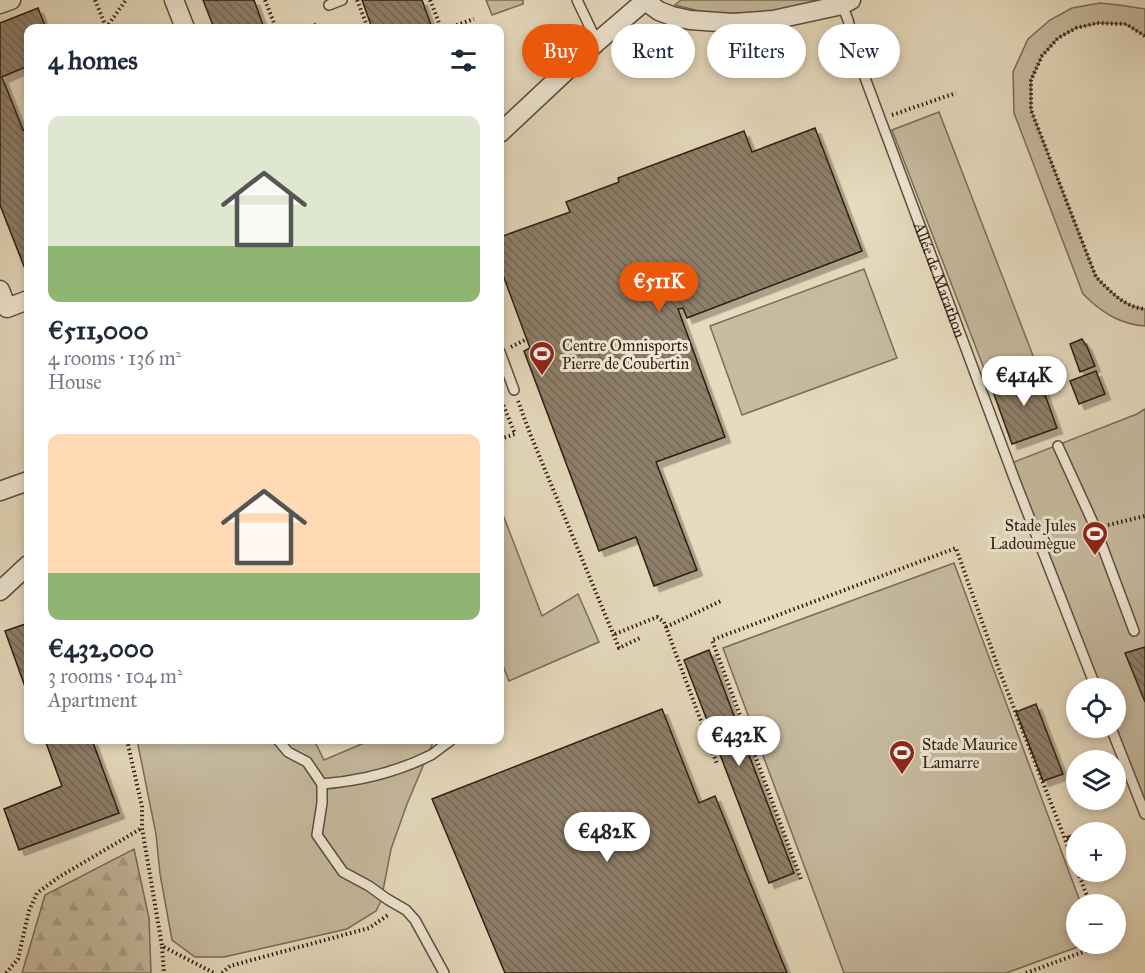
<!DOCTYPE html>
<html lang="en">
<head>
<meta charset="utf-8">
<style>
  body { margin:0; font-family:"IM FELL Great Primer",serif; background:#f6f6f7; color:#1f2937; height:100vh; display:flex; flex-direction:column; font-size:22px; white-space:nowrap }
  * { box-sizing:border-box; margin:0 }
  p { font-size:20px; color:#747a83 }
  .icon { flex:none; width:33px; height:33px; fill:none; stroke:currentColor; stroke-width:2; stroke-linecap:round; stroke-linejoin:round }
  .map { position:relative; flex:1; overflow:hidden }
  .side { position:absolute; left:24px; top:24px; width:480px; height:720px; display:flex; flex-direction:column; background:#fff; border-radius:12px; box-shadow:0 3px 9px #0003 }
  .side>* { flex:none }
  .banner { position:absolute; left:522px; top:24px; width:532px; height:54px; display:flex; gap:12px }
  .controls { position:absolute; left:1066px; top:678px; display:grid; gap:12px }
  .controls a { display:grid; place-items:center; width:60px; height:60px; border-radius:50%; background:#fff; box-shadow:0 3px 9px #0003; font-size:30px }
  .price { position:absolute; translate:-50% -51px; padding:0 14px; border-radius:21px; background:#fff; color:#222; font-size:20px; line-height:39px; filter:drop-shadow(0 2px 3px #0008) }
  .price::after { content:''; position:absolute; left:50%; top:36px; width:18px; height:14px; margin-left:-9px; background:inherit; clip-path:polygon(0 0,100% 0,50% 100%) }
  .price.on { background:#ea580c; color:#fff }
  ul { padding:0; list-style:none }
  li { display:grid; align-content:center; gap:12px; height:318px; padding:0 24px }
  li span { display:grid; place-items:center; height:186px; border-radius:12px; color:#555 }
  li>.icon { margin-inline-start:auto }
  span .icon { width:108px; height:108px; fill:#fffc; stroke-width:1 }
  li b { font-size:26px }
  h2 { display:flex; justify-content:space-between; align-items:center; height:72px; padding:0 24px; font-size:26px }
  .pill { padding:0 21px; border-radius:27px; background:#fff; box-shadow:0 3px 9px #0003; font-size:21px; line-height:54px }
  .pill.on { background:#ea580c; color:#fff }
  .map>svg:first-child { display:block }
  .green { fill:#c7bba0; stroke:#7b6c58; stroke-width:1.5 }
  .forest { fill:url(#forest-firs); stroke:#7b6c58; stroke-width:1.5 }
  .building { fill:url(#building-back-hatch); stroke:#2f1c10; stroke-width:1.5; filter:url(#shadow) }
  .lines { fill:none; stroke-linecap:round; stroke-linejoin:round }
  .service-casing { stroke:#5d4c3c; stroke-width:12 }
  .minor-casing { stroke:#5d4c3c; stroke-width:21 }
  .path { stroke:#2f1c10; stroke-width:4; stroke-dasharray:1.5 3; stroke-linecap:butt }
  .service { stroke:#efe8d5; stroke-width:9 }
  .minor { stroke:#efe8d5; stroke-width:18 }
  .labels { text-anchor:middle; stroke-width:6; stroke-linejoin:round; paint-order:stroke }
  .street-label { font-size:16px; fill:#2f1c10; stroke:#efe8d5 }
  .poi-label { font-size:16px; fill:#2f1c10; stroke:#efe8d5; text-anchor:start }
</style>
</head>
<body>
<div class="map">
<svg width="1145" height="973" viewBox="0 0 1145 973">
  <defs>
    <pattern id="forest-firs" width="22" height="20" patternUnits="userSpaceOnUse" patternTransform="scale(1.5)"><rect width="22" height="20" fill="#c7bba0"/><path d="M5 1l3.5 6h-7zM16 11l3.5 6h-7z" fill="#aba089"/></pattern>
    <pattern id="building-back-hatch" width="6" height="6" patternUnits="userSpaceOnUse" patternTransform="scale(1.5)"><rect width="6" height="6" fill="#8e7f6a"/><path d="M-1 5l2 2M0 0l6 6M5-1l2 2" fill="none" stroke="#746756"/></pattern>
    <filter id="shadow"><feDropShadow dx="5.5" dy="5.5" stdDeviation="0" flood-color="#0004"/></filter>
  </defs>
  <rect width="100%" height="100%" fill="#e6dbbe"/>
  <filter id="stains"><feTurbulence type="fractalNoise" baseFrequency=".00333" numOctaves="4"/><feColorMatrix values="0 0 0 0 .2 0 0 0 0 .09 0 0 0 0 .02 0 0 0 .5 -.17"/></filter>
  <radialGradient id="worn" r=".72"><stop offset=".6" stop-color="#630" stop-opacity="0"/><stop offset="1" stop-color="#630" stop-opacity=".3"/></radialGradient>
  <g class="green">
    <path d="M486,0H523V4L492,15Z"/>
    <path d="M681,0H830L779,11L722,14L699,11L675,5Z"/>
    <path d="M1100,3L1119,5L1145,9V36L1126,24L1098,23L1076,28L1058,38L1042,56L1031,80V110L1096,277C1110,291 1124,307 1145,309V326C1119,324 1101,312 1083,294L1014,113L1013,72L1028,39L1050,20L1072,8Z"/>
    <path d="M939,112L1037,366L990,384L892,130Z"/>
    <path d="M864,269L897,358L742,415L710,326Z"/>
    <path d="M1145,409V813L1111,728H1116V688H1096L1009,464L1137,414Z"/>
    <path d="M500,507L542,616L578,594L599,642L509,681L500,658Z"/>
    <path d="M954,563L1081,904H1077V944H1086L1006,973H844L723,648Z"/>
    <path d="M137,740H314L324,760L371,740H434L407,804L391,849L381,901L376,911L347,929L224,957H195L172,940L160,874L156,834Z"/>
  </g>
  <path class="forest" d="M134,849L149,918L151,973H22L45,895Z"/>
  <g class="building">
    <path d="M203,0H254L264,28H214Z"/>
    <path d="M362,0H422L432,28H372Z"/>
    <path d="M38,8L46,28H28V66L2,77L23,130L28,128V274H27L0,205V23Z"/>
    <path d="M815,128L862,251L687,318L683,308L678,309L725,437L656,462L697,570L654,586L636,537L599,551L524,351L530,348L500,267V237L570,212L566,202L619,182L618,178L744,131L752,152Z"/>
    <path d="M1082,339L1085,344H1086L1095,366L1080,372L1070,344Z"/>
    <path d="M1036,370L1057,428L1012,444L991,386Z"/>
    <path d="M1096,371L1105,394L1079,404L1070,381Z"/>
    <path d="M28,623V695L5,631Z"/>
    <path d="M1145,647V702L1125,653Z"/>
    <path d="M709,650L794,873L769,883L684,660Z"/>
    <path d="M1036,704L1063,774L1043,781L1016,712Z"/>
    <path d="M662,709L699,803L715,796L787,973H505L432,799Z"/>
    <path d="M45,740H92L119,813L19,850L4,809L62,786Z"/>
    <path d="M1077,833V861L1067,837Z"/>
  </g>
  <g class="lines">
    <defs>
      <g id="service">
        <path d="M577,0L597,42"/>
        <path d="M329,5L342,0"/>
        <path id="s1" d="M842,5L848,20L858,59L1014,478L1096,688"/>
        <path d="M500,352L514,390"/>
        <path d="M1058,446L1095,527L1134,631"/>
        <path d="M1111,728L1145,814"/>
        <path d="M278,740L288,752L307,762L322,784V803L317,835L343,872L369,886L387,899L406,910L415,920L444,973"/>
        <path d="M322,784C360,781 397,772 431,755C437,751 444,745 450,741"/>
      </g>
      <g id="minor">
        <path d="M174,0L185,28"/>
        <path d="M645,1L659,11L672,16L690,20L733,23L773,20L842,5L851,0"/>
        <path d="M0,4L11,0"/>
        <path d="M500,133L597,42L646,0"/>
        <path d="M0,290L7,308L28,300"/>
        <path d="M0,491L28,481"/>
        <path d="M0,591L28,565"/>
      </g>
    </defs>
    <use href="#service" class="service-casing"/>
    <use href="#minor" class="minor-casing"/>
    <g class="path">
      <path d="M95,0L106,27"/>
      <path d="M265,0L276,28"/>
      <path d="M357,0L368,28"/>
      <path d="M430,0L441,28"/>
      <path d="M106,28L126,0"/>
      <path d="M306,28L318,24"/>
      <path d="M448,28L474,19"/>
      <path d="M1145,36L1126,24L1097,23L1076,28L1058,38L1042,56L1031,80V110L1096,277C1110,291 1124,307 1145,309"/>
      <path d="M500,99L504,97"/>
      <path d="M892,115L956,93"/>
      <path d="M511,347L527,339"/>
      <path d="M500,397L515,434L500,439"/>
      <path d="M518,401L531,436L619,648L642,637"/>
      <path d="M1108,525L1145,516"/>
      <path d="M666,627L723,600"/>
      <path d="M615,634L657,617L664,622L717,764"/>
      <path d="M127,740L142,807V828L162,946L214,973"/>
      <path d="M1078,872L1090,904"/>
      <path d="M801,879L712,640L956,548L998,667L1077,870"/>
      <path d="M162,947L164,973"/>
      <path d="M6,973L18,959L29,911L37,893L59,877L142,828"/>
      <path d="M222,973L230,966L369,928L388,915"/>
      <path d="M1026,973L1105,944"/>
    </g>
    <use href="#service" class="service"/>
    <use href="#minor" class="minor"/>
  </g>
  <defs>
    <symbol id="stadium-pin" viewBox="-11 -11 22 30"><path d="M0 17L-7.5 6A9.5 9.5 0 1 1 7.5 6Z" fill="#8f2418" stroke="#efe8d5"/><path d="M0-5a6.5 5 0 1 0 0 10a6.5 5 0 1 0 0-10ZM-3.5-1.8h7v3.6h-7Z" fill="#fff"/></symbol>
  </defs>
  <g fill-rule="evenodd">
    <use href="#stadium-pin" x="527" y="339" width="30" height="40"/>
    <use href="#stadium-pin" x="1080" y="519" width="30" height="40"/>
    <use href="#stadium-pin" x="887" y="738" width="30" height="40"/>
  </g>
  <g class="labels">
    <g class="street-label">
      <text dy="6" stroke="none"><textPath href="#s1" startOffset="292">Allée de Marathon</textPath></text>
    </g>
    <g class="poi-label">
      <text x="562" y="351">Centre Omnisports<tspan x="562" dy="18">Pierre de Coubertin</tspan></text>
      <text x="1076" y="531" text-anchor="end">Stade Jules<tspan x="1076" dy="18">Ladoumègue</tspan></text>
      <text x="922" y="750">Stade Maurice<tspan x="922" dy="18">Lamarre</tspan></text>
    </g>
  </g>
  <rect width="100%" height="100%" filter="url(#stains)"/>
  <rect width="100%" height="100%" fill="url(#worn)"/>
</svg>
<div class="controls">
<a><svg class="icon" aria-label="locate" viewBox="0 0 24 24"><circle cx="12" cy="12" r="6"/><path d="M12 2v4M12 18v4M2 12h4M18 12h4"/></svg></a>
<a><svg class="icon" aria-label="layers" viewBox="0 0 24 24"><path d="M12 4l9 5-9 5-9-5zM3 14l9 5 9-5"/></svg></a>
<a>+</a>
<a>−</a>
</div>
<b class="price on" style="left:659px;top:313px">€511K</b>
<b class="price" style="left:1024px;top:407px">€414K</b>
<b class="price" style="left:739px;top:767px">€432K</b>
<b class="price" style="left:607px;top:863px">€482K</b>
<div class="banner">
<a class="pill on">Buy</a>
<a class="pill">Rent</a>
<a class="pill">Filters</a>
<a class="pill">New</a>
</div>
<section class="side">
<h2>4 homes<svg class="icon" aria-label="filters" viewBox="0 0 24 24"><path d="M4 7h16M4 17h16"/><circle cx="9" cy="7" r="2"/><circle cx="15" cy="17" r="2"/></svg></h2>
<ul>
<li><span style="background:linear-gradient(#dfe7d0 70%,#8fb573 0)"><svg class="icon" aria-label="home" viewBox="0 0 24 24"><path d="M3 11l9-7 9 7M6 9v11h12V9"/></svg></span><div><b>€511,000</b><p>4 rooms · 136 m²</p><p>House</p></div></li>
<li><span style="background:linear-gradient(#ffd9b3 75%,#8fb573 0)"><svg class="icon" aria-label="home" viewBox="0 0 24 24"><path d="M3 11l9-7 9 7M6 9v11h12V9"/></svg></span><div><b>€432,000</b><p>3 rooms · 104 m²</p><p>Apartment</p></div></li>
</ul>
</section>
</div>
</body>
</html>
